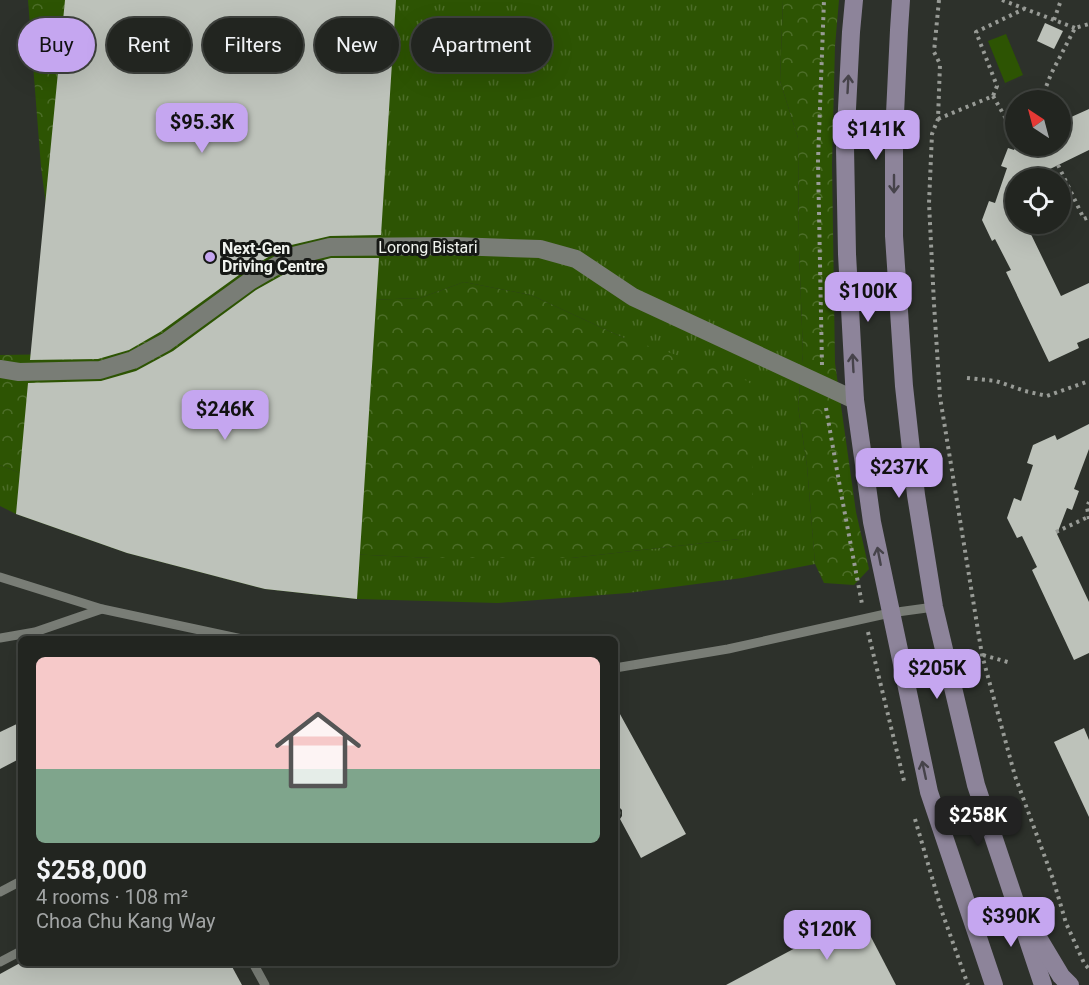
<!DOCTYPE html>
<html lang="en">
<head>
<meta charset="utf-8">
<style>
  body { margin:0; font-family:Roboto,sans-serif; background:#2a2d29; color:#f1f3f6; height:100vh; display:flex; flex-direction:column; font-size:22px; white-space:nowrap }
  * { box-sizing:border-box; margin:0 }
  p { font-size:20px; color:#a2a5a5 }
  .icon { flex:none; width:33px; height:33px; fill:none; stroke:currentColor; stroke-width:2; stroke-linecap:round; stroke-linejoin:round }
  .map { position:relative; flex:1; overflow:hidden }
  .side { position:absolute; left:18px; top:636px; width:600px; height:330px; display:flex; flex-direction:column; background:#222520; border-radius:9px; box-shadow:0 6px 24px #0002,0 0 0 2px #3f423e }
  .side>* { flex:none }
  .guide { position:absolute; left:18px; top:18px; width:600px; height:54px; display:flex; gap:12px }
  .needle { width:39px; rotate:324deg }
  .tools { position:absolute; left:1005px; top:90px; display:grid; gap:12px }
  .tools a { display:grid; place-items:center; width:66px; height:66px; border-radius:50%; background:#222520; box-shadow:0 6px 24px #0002,0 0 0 2px #3f423e; font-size:30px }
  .price { position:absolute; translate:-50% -51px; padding:0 14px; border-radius:12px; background:#c5a6f0; color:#111; font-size:20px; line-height:39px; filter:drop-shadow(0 2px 3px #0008) }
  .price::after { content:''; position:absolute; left:50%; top:36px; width:18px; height:14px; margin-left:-9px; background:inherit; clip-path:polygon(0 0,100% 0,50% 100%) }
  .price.selected { background:#222; color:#fff }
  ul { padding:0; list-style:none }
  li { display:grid; align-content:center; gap:12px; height:318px; padding:0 18px }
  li+li { border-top:2px solid #3f423e }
  li span { display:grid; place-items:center; height:186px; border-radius:9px; color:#555 }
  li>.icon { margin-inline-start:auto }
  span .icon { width:108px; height:108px; fill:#fffc; stroke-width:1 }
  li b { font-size:26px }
  .tag { padding:0 21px; border-radius:27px; background:#222520; box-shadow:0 6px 24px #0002,0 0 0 2px #3f423e; font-size:21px; line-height:54px }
  .tag.selected { background:#c5a6f0; color:#111 }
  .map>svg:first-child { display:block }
  .grass { fill:url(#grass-tufts) }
  .forest { fill:url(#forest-crowns) }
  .pitch { fill:#2d5403 }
  .building { fill:#bdc2ba }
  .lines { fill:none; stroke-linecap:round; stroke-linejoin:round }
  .path { stroke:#989b96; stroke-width:4; stroke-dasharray:3 4.5; stroke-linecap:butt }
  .lane { stroke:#797d76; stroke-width:9 }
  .street { stroke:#797d76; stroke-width:18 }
  .secondary { stroke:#8d849a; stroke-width:18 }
  .oneway { stroke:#46434a }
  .poi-dot { fill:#c5a6f0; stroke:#161815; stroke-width:2 }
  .labels { text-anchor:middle; stroke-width:6; stroke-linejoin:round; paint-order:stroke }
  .street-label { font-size:16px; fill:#f1f4ef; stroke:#161815 }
  .poi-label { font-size:16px; font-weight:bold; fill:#f1f4ef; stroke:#161815; text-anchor:start }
</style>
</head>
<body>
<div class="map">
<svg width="1089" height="985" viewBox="0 0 1089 985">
  <defs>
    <pattern id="grass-tufts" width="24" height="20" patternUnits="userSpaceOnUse" patternTransform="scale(1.5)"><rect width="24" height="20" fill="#2d5403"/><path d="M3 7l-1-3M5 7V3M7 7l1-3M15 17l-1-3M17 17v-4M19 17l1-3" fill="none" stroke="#4c6d28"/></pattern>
    <pattern id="forest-crowns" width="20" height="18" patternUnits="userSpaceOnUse" patternTransform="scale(1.5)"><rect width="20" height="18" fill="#2d5403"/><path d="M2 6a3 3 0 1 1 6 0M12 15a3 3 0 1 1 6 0" fill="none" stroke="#4c6d28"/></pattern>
  </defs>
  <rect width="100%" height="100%" fill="#2d312b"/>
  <path class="grass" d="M305,0H783L780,81L798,138L799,249L803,353L798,406L807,466L815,564L742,578L628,593L498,603L357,599L265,589L127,553L16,514L0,506V465L82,498L305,552L432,558H571L739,539L624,338L531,295L464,282L420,298L317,302L325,233Z"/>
  <g class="forest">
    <path d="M28,0H305L325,233L317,302L420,298L464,282L531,295L624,338L738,375L751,384L753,516L739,539L571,558H432L305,552L82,498L0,465V355L64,354L54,265L41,167Z"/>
    <path d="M783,0H839L835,46L832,165L835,363L856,512L869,569L854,585L824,583L815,564L807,466L798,406L803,353L799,249L798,138L780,81Z"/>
  </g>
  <path class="pitch" d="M1006,34L1023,75L1005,83L988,41Z"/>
  <g class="building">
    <path d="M65,0H396L381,235L330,236L287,246L243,272L160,332L129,350L98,359L30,360Z"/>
    <path d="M1045,23L1063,31L1054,49L1037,41Z"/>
    <path d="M1089,109V150L1048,170L1044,178H1016V224H1026L1061,296L1089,283V338L1077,343L1079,348L1049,362L1006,272L1011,270L995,239L992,241L982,220L989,201L995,203L1007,168L1001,166L1008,148L1014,150L1016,146H1060V122Z"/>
    <path d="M331,258H379L357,599L265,589L127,553L16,514L28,383L101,381L136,371L173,351L256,290L297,267Z"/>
    <path d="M1089,424V449L1074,489L1079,491L1072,510L1067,508L1057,534L1089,602V653L1074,660L1032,570L1037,567L1022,536L1017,538L1007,518L1014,498L1021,501L1033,465L1027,463L1033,445L1055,435L1057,440Z"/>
    <path d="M615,705L686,834L641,858L620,819L622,816V810L619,807L615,806Z"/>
    <path d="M21,722V758L0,769V732Z"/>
    <path d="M1084,728L1089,740V817L1054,742Z"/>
    <path d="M859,914L896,985H726Z"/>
    <path d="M20,963H230L242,985H0V974Z"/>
  </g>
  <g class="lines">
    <g class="path">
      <path d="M939,0L934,52L940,64L938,119L932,134L929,203L934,304L940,397L982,655L1015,776L1053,879L1066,923L1084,963L1089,969"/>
      <path d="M1002,0L1075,28"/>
      <path d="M1054,20L1061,0"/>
      <path d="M993,96L1009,124"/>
      <path d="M1041,100L1051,74L1075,28L1089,24"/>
      <path d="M938,119L993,96L997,86L976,32L1024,9"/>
      <path d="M1058,165L1084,219L1089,217"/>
      <path d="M822,365L818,161L824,0"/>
      <path d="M967,378L996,381L1025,391L1047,396L1089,381"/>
      <path d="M826,408L841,493L862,604"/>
      <path d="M1089,519L1087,507L1089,502"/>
      <path d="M1056,532L1088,517"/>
      <path d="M868,632L905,785"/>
      <path d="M983,655L1011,663"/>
      <path d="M915,819L942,912L968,985"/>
    </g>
    <g class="lane">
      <path d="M0,577L102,609L242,639"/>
      <path d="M0,638L35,632L102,609"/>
      <path d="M615,668L728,649L890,613L934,607"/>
      <path d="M615,813H616"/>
      <path d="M0,892L21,881"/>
      <path d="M0,962L21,951"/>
      <path d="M253,963L265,985"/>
    </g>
    <path class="street" d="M0,369L19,372L100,370L133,360L166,342L250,281L293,256L330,247L454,246L540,249L576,259L633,297L855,400"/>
    <g class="secondary">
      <path d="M854,0L851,32L845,147L847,254L855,400L872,522L929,792L994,985"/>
      <path d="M901,0L899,30L894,135V236L904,386L916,495L934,607L976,785L1043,985"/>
      <path d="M1031,926L1061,976L1070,985"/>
    </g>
  </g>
  <defs><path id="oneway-shaft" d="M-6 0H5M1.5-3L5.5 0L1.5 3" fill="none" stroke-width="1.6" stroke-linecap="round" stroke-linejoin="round" transform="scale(1.5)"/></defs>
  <g class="oneway">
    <use href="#oneway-shaft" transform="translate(848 84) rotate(-87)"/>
    <use href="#oneway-shaft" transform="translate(894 184) rotate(90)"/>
    <use href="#oneway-shaft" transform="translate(853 363) rotate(-93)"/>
    <use href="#oneway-shaft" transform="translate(879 556) rotate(-101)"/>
    <use href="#oneway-shaft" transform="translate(924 770) rotate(-102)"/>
  </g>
  <circle class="poi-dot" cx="210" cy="257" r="6"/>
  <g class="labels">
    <g class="street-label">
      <text x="428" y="253">Lorong Bistari</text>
    </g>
    <g class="poi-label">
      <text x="222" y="254">Next-Gen<tspan x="222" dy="18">Driving Centre</tspan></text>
    </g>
  </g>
</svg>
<div class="tools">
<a><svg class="needle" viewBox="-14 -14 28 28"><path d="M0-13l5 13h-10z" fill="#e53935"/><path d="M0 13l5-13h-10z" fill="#a2a5a5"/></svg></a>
<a><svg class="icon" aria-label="locate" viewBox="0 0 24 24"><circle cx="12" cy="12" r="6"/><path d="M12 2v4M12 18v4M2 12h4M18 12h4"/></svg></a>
</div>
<b class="price" style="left:202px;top:154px">$95.3K</b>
<b class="price" style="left:876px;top:161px">$141K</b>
<b class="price" style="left:868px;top:323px">$100K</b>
<b class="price" style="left:225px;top:441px">$246K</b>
<b class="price" style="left:899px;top:499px">$237K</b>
<b class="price" style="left:937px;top:700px">$205K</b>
<b class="price selected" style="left:978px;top:847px">$258K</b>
<b class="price" style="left:1011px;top:948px">$390K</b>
<b class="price" style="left:827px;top:961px">$120K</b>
<div class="guide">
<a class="tag selected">Buy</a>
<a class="tag">Rent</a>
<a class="tag">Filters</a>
<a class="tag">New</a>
<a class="tag">Apartment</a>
</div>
<section class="side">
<ul>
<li><span style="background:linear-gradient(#f6c9c9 60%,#7fa58c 0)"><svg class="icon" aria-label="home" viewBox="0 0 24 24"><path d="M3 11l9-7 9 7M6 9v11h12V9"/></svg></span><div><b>$258,000</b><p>4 rooms · 108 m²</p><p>Choa Chu Kang Way</p></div></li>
</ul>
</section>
</div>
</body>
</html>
